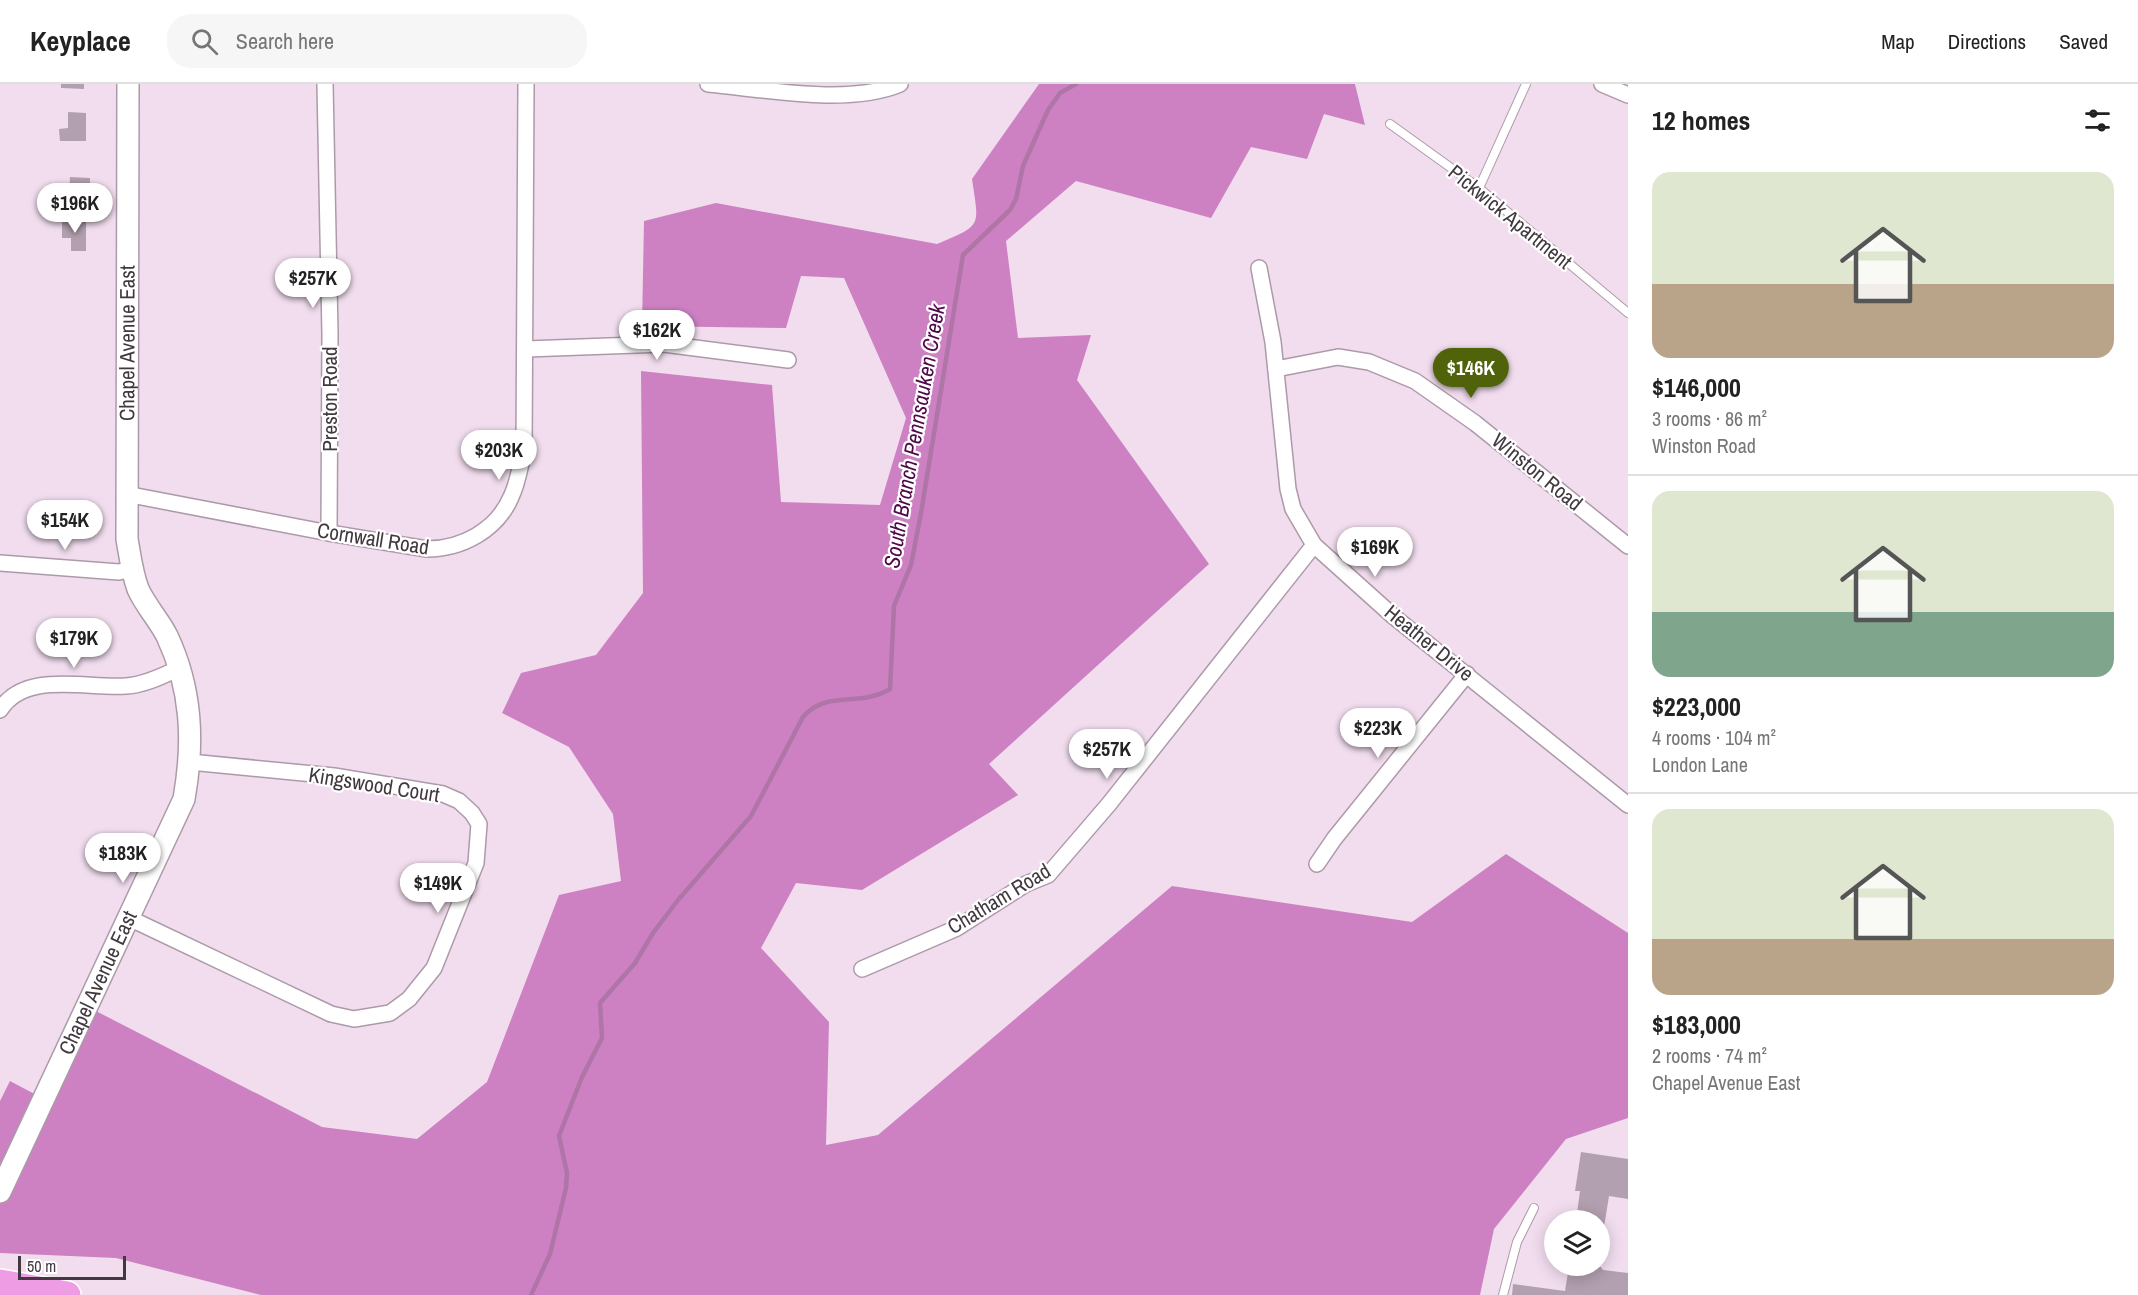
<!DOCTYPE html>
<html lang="en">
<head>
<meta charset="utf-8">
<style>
  body { margin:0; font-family:"Archivo Narrow",sans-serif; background:#f6f6f6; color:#222; height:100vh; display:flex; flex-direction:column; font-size:22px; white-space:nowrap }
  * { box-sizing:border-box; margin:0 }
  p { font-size:20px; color:#767676 }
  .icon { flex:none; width:33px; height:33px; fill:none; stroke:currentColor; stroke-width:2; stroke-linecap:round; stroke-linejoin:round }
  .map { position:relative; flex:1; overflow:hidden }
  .side { display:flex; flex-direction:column; background:#fff; width:510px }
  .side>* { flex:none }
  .controls { position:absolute; left:1544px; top:1126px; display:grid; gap:12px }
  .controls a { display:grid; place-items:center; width:66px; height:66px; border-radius:50%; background:#fff; box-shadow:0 3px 15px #0003; font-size:30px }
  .scale { position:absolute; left:18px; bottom:15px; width:108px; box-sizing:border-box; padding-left:6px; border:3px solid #41393f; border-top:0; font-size:16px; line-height:21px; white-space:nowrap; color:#41393f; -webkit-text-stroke:4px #fff; paint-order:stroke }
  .price { position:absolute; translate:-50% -51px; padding:0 14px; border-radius:21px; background:#fff; color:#222; font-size:20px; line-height:39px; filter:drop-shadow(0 2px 3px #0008) }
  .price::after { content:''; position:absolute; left:50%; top:36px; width:18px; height:14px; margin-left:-9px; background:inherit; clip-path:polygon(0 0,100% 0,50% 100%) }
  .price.selected { background:#50620a; color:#fff }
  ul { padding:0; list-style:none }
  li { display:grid; align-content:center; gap:12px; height:318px; padding:0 24px }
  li+li { border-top:2px solid #e0e0e0 }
  li span { display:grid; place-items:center; height:186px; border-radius:18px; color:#555 }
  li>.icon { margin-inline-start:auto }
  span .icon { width:108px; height:108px; fill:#fffc; stroke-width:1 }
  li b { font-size:26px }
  h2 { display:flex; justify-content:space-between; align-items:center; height:72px; padding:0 24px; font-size:26px }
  header { display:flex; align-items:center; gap:36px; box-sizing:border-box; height:84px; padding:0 30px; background:#fff; border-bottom:2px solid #e0e0e0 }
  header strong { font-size:28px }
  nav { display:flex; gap:33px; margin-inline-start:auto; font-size:21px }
  .search { width:420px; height:54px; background:#f6f6f6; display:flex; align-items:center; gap:15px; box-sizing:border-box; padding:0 21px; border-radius:24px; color:#767676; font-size:22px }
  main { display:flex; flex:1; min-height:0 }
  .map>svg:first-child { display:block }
  .forest { fill:#cd81c3 }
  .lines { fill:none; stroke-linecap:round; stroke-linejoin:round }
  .stream { stroke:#ae75a6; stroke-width:4.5 }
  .building { fill:#b29faf }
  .lane-casing { stroke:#ad9aa9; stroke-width:10 }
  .street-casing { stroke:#ad9aa9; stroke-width:18 }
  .secondary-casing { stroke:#ad9aa9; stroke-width:24 }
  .highway-casing { stroke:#fff; stroke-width:30 }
  .lane { stroke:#fff; stroke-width:8 }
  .street { stroke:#fff; stroke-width:15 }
  .secondary { stroke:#fff; stroke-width:21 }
  .highway { stroke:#ee9ce3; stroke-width:27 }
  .labels { text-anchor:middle; stroke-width:4.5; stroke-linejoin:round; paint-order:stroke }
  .street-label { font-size:21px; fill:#41393f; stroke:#fff }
  .water-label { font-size:22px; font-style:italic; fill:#4f0949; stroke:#fff }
</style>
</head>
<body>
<header>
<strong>Keyplace</strong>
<div class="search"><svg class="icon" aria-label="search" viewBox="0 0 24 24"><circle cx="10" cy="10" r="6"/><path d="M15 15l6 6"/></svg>Search here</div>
<nav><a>Map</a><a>Directions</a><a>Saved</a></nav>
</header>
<main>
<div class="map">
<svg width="1628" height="1211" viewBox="0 0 1628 1211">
  <rect width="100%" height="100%" fill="#f1ddee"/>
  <path class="forest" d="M1039,0H1355L1365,41L1324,30L1307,75L1251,63L1211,134L1076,97L1006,157L1018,254L1091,251L1077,296L1209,480L989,680L1018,711L862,806L796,799L761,864L829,938L826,1061L878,1051L1172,802L1412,838L1506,770L1628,849V1034L1566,1055L1494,1145L1480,1211H261L116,1174L0,1169V1017L10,997L42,1014L92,925L322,1043L417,1055L487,998L559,811L621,797L613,730L569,663L502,629L521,589L596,571L643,509L641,287L772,301L781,418L880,421L906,334L844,194L801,192L786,244L642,242L644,137L716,119L937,160C983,141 979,143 972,95Z"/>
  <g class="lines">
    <path class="stream" d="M531,1211L550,1170L566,1104L567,1089L559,1052L582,993L602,954L600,919L635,879L653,849L678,816L751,732L803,633C827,605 859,624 890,605L894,522L911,481L921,429L963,171L1010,126L1016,115L1023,82L1048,26L1060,9L1076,0"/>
  </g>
  <g class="building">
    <path d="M61,0H84V5L61,4Z"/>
    <path d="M68,28L86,29V57H60L59,45L68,44Z"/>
    <path d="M70,93L90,94V121H69Z"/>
    <path d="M62,136H86V167H71V154H62Z"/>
    <path d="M1581,1068L1628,1075V1115L1609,1112L1600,1168L1599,1137H1576L1580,1107H1575Z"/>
    <path d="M1569,1182H1600L1603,1186L1628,1189V1211H1512L1513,1200L1565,1207Z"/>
  </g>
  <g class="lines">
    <defs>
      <g id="lane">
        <path d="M1390,40L1479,104L1628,229"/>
        <path d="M1479,104L1526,0"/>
        <path d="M1503,1211L1517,1158L1534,1124"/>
      </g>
      <g id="street">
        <path d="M325,0L330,250L329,449"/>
        <path d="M708,0C764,5 848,22 900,0"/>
        <path d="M1602,0L1628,11"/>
        <path d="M1259,184L1273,258L1288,405L1293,425L1314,461L1393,532L1628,721"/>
        <path d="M526,265L664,260L788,276"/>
        <path d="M1276,285L1338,273L1369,278L1415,297L1475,339L1628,462"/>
        <path d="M126,410L329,449L427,465C462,465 497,446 511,413C518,399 520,382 524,367L526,0"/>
        <path d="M0,479L119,488L132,485"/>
        <path d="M0,626C25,586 86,605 126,602C144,601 163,592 179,584"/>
        <path d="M1317,780L1334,755L1467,590"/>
        <path d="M129,834L331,930L354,935L390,929L409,915L434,884L476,779L479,740L472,729L459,717L443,710L334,692L190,678"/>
        <path d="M862,885L957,844L1026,800L1048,791L1109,720L1314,461"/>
      </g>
      <g id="secondary">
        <path id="s1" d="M0,1108L184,715C194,658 192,605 167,552C159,536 145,521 138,505C132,489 130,472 127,455L128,0"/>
      </g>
      <path id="highway" d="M0,1199L67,1211"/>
    </defs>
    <use href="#lane" class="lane-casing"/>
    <use href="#street" class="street-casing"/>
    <use href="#secondary" class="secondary-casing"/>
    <use href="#highway" class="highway-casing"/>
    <use href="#lane" class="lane"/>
    <use href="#street" class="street"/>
    <use href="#secondary" class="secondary"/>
    <use href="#highway" class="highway"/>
  </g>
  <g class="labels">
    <g class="street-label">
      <text transform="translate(1510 133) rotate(39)" y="7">Pickwick Apartment</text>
      <text dy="7" stroke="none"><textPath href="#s1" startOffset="903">Chapel Avenue East</textPath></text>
      <text transform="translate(330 315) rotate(-90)" y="7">Preston Road</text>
      <text transform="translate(1537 388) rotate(39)" y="7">Winston Road</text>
      <text transform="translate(373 455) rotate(9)" y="7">Cornwall Road</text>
      <text transform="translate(1429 559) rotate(39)" y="7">Heather Drive</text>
      <text transform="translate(374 701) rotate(9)" y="7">Kingswood Court</text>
      <text transform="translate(999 815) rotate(-31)" y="7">Chatham Road</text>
      <text dy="7" stroke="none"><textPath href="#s1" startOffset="231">Chapel Avenue East</textPath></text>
    </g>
    <g class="water-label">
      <text transform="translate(914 352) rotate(-80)" y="8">South Branch Pennsauken Creek</text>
    </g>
  </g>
</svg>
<div class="controls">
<a><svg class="icon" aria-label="layers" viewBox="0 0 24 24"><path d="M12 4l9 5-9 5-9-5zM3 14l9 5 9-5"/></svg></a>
</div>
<div class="scale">50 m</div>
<b class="price" style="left:75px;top:150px">$196K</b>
<b class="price" style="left:313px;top:225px">$257K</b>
<b class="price" style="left:657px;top:277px">$162K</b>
<b class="price selected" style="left:1471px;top:315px">$146K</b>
<b class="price" style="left:499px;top:397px">$203K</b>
<b class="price" style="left:65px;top:467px">$154K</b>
<b class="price" style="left:1375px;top:494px">$169K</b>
<b class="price" style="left:74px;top:585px">$179K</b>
<b class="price" style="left:1378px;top:675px">$223K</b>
<b class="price" style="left:1107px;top:696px">$257K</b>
<b class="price" style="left:123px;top:800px">$183K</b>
<b class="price" style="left:438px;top:830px">$149K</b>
</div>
<section class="side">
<h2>12 homes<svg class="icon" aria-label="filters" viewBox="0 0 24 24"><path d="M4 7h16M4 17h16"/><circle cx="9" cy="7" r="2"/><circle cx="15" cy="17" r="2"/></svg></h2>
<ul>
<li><span style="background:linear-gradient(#dfe7d0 60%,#b9a48a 0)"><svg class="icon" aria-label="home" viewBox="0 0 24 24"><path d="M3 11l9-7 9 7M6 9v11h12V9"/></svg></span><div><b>$146,000</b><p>3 rooms · 86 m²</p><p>Winston Road</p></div></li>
<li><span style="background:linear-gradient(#dfe7d0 65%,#7fa58c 0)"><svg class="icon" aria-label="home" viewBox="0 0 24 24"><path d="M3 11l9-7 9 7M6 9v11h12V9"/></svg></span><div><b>$223,000</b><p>4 rooms · 104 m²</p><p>London Lane</p></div></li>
<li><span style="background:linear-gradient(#dfe7d0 70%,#b9a48a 0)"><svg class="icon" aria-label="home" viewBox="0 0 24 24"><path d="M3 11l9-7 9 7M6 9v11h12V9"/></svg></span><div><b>$183,000</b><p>2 rooms · 74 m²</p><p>Chapel Avenue East</p></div></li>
</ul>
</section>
</main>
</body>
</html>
